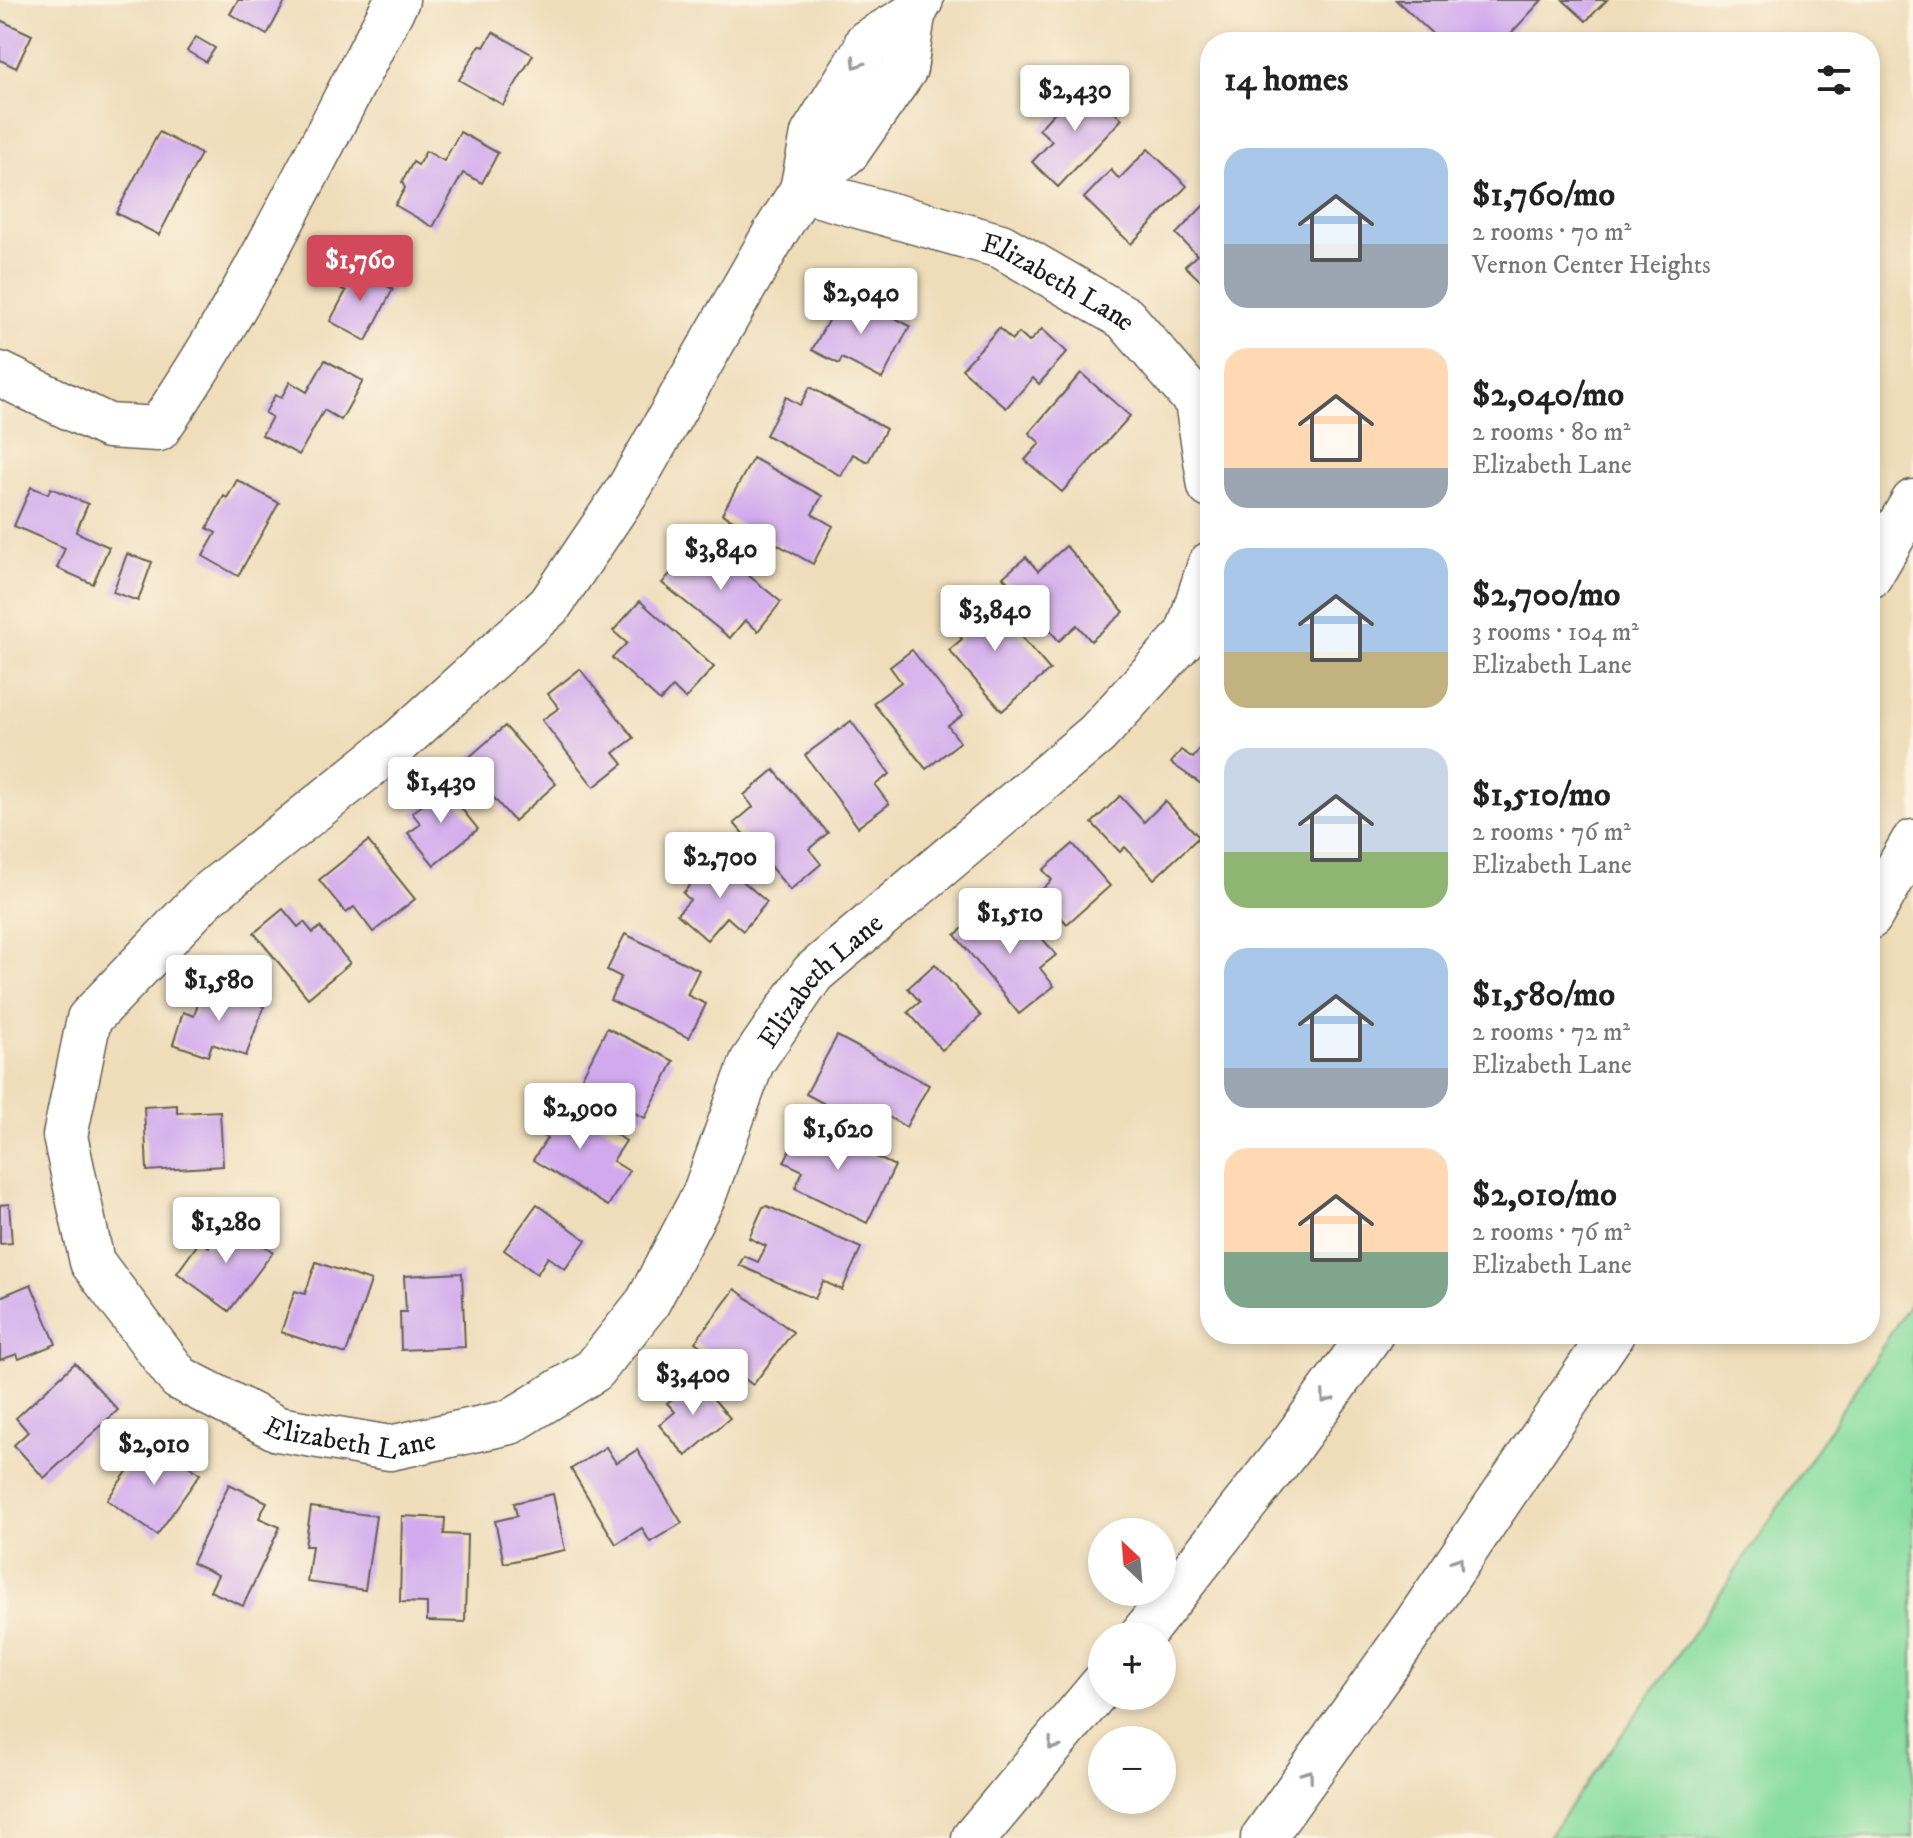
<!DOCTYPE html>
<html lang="en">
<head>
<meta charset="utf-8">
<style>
  body { margin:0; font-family:"IM FELL DW Pica",serif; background:#f2f2f2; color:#222; height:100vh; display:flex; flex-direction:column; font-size:30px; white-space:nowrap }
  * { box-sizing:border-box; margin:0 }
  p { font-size:26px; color:#767676 }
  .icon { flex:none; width:44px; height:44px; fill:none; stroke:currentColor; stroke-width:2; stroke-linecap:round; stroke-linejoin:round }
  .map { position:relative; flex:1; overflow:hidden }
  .panel { position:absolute; left:1200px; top:32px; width:680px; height:1312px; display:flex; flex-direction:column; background:#fff; border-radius:32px; box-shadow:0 4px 12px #0003 }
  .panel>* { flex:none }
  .needle { width:52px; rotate:334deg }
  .fabs { position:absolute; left:1088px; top:1518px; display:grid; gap:16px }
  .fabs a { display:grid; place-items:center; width:88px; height:88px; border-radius:50%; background:#fff; box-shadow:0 4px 12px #0003; font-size:40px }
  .price { position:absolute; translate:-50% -68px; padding:0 18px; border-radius:8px; background:#fff; color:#222; font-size:26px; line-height:52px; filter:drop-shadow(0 2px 4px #0008) }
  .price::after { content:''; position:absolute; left:50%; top:48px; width:24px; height:18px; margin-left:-12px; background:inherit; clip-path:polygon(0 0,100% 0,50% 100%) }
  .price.selected { background:#d1495b; color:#fff }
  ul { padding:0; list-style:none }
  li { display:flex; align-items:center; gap:24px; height:200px; padding:0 24px }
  li span { display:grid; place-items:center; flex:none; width:224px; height:160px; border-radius:24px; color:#555 }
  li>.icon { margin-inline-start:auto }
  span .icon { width:96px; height:96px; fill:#fffc; stroke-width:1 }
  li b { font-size:34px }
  h2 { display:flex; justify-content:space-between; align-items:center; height:96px; padding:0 24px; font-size:34px }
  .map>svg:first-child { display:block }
  .green { fill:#88dda1; stroke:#527c5e; stroke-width:2 }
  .building { fill:#d1aaee }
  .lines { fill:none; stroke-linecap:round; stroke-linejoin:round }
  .minor-casing { stroke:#666053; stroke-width:47 }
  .highway-casing { stroke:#666053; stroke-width:47 }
  .minor { stroke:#fff; stroke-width:44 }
  .highway { stroke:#fff; stroke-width:44 }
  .oneway { stroke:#999 }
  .labels { text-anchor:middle; stroke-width:8; stroke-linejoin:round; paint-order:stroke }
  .street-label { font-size:28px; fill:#1c1c1c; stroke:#fcf5e5 }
</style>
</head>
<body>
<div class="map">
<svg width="1913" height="1838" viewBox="0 0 1913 1838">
  <rect width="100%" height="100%" fill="#fcf5e5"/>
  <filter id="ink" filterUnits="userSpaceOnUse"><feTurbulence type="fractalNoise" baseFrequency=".0125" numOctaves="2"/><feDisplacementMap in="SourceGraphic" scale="16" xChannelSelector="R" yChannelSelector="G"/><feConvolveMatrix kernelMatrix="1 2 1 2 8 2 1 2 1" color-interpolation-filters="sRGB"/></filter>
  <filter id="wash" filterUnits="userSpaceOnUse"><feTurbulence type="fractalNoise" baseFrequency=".006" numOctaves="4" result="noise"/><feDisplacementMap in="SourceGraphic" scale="32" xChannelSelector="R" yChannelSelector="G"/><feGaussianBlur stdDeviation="1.8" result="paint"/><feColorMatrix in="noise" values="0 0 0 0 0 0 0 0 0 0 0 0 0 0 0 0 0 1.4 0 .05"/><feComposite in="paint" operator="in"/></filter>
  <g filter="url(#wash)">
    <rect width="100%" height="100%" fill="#efddba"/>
    <path class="green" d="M1913,1298V1838H1547C1676,1663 1798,1482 1913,1298Z"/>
    <g id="blocks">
      <g class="building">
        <path d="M238,0H286L267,35L230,14Z"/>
        <path d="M1396,0H1542L1503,42H1441Z"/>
        <path d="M1563,0H1607L1586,21Z"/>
        <path d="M0,20L32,35L16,68L0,60Z"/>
        <path d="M493,32L533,55L503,105L459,80L480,45L484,47Z"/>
        <path d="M196,37L215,48L206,62L187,51Z"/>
        <path d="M1083,82L1122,119L1058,187L1032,162L1052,141L1039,129Z"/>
        <path d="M159,132L201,154L159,235L116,213Z"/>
        <path d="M460,132L498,153L482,183L463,173L433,227L395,205L405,188L402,182L413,162L418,165L426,151L444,161Z"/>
        <path d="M1148,149L1187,186L1131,244L1084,198L1111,170L1119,179Z"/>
        <path d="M1208,201L1210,203V290L1185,266L1197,255L1176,234Z"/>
        <path d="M349,266L393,289L366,341L330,321L346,291L338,287Z"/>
        <path d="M844,291L910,326L882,379L842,358L839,364L812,350Z"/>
        <path d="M999,328L1012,340L1019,333L1029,342L1042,329L1067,352L1039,384L1033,378L1006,408L962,369Z"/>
        <path d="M325,360L363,381L341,420L324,410L299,455L262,435L272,417L265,413L275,395L281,398L290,382L307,392Z"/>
        <path d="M1081,373L1130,416L1062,492L1025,460L1040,443L1029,433Z"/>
        <path d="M810,387L886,429L868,462L853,454L841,476L766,435L786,397L800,405Z"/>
        <path d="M753,458L822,496L812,514L833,526L813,564L722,514Z"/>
        <path d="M237,480L279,503L238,576L203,556L216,533L207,528L224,496L227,498Z"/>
        <path d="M31,487L48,494L51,488L88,504L76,532L109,547L93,584L57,568L65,548L14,526Z"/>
        <path d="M1066,546L1124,612L1091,641L1077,625L1059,641L1003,577L1026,557L1038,571Z"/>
        <path d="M714,547L781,602L758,631L745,620L730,638L662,583L690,550L703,560Z"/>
        <path d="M127,554L152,562L138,601L113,592Z"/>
        <path d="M983,592L1050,670L1002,711L949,650L962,639L948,622Z"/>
        <path d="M640,601L714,667L685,699L673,687L660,701L612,658L627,643L613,631Z"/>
        <path d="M912,650L963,715L948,726L960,742L926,769L873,703L901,682L890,667Z"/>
        <path d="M580,669L634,738L614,753L623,764L594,787L542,720L559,708L548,694Z"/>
        <path d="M851,721L890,774L875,785L889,804L858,827L805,755Z"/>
        <path d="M505,726L556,784L514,821L486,789L483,793L459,766Z"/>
        <path d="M1210,735V790L1171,763L1181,750L1193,758Z"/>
        <path d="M774,770L828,833L809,849L821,864L790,890L734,823L753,807L744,795Z"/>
        <path d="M441,783L478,829L434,865L408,833L421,824L412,813L433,797L429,793Z"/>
        <path d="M1120,796L1144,822L1165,801L1199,837L1154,879L1125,847L1120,852L1092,823Z"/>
        <path d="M368,841L415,899L373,932L354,907L346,913L319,880Z"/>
        <path d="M1073,844L1110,886L1067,924L1039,892L1052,880L1043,870Z"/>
        <path d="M715,857L767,902L743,931L727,917L707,940L677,914L690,900L683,893Z"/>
        <path d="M1016,906L1056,955L1040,968L1054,986L1019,1014L955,935L985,910L995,922Z"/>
        <path d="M283,909L298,927L304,922L313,933L320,927L350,963L308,998L254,933Z"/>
        <path d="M625,934L699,970L687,995L706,1004L689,1038L610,1000L621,977L607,970Z"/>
        <path d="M935,964L981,1016L942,1050L908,1012L920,1002L908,988Z"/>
        <path d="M204,985L264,1006L246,1056L212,1044L208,1056L173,1044L183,1012L194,1016Z"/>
        <path d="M607,1028L674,1061L645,1118L626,1109L630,1101L582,1077Z"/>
        <path d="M837,1036L929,1085L906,1127L887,1116L877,1132L806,1094Z"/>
        <path d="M552,1095L626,1141L613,1161L629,1171L608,1206L533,1160L547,1138L531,1128Z"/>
        <path d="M177,1105V1113L220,1111L223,1166L147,1171L144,1107Z"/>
        <path d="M803,1122L895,1166L867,1223L795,1188L803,1171L784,1162Z"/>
        <path d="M9,1204L12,1243L0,1244V1205Z"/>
        <path d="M537,1204L586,1240L565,1269L548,1257L537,1274L504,1250Z"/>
        <path d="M767,1206L861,1248L842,1290L823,1281L815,1299L739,1265L744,1256L758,1262L766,1246L749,1238L763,1207Z"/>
        <path d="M229,1220L273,1252L229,1311L177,1273L200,1241L209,1247Z"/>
        <path d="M316,1262L371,1281L346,1354L281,1332L295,1291L305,1294Z"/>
        <path d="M462,1273L465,1347L401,1350L400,1312H406L404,1276Z"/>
        <path d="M31,1284L56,1344L19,1359L17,1354L0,1360V1297Z"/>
        <path d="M735,1289L793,1332L753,1385L695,1342Z"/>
        <path d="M75,1363L118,1410L44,1478L14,1445L28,1432L16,1418Z"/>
        <path d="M692,1374L730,1418L686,1456L659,1425L675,1412L667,1403L686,1387L685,1380Z"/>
        <path d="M150,1439L200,1474L157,1535L107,1500Z"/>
        <path d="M606,1447L616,1463L637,1450L682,1523L650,1542L642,1528L616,1544L571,1469Z"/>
        <path d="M229,1484L267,1502L259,1518L280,1527L243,1606L210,1591L218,1575L192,1563Z"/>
        <path d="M553,1494L565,1550L504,1563L495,1521L517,1516L514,1503Z"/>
        <path d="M311,1507L376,1516L365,1590L307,1582L312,1546H305Z"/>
        <path d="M402,1516L445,1518L444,1534L467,1535L465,1622L427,1621V1603L400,1602Z"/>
      </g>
    </g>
  </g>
  <g filter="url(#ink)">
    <use href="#blocks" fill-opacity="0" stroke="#666053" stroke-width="2"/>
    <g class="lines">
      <defs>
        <g id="minor">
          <path id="s1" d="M921,0L913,15L905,69L848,151L802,190L775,233L631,485L550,605L399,742L205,897L89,1019L65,1136L92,1262L179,1378L278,1429L390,1448L510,1422L594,1370L648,1302L704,1195L752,1062L813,973L1097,734L1187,635L1210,564"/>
          <path id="s2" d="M802,190L1001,246L1125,318L1197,402L1210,486"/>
          <path d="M802,190L813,134L868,45L867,42L913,15"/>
          <path d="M0,374L108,426L158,429C250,296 321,143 397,0"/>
        </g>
        <g id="highway">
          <path d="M1870,576L1913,502"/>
          <path d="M1870,917L1913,842"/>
          <path d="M1141,1636L1286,1452L1371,1334"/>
          <path d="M974,1838L1102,1685"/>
          <path d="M1263,1838L1413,1628L1612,1334"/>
        </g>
      </defs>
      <use href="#minor" class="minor-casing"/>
      <use href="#highway" class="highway-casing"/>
      <use href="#minor" class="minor"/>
      <use href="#highway" class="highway"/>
    </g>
    <defs><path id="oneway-chevron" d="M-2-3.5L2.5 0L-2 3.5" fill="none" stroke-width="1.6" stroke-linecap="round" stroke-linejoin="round" transform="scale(2)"/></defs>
    <g class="oneway">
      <use href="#oneway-chevron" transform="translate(857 63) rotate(122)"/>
      <use href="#oneway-chevron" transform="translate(1326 1398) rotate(126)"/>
      <use href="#oneway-chevron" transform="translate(1458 1562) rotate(-56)"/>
      <use href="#oneway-chevron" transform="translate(1053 1745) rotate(130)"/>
      <use href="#oneway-chevron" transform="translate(1308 1775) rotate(-54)"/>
    </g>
  </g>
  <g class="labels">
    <g class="street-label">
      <text dy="10" stroke="none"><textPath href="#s2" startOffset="274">Elizabeth Lane</textPath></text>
      <text dy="10" stroke="none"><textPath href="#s1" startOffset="2634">Elizabeth Lane</textPath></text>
      <text dy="10" stroke="none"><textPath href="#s1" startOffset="1916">Elizabeth Lane</textPath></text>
    </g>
  </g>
</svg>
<div class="fabs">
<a><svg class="needle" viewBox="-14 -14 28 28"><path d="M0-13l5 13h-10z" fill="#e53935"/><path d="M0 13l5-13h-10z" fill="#767676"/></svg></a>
<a>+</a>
<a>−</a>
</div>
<b class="price" style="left:1075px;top:133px">$2,430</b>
<b class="price selected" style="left:360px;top:303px">$1,760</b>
<b class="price" style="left:861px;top:336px">$2,040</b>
<b class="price" style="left:721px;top:592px">$3,840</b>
<b class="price" style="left:995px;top:653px">$3,840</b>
<b class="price" style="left:441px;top:825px">$1,430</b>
<b class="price" style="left:720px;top:900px">$2,700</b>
<b class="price" style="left:1010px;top:956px">$1,510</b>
<b class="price" style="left:219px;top:1023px">$1,580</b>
<b class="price" style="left:580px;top:1151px">$2,900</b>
<b class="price" style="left:838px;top:1172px">$1,620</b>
<b class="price" style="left:226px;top:1265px">$1,280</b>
<b class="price" style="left:693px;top:1417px">$3,400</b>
<b class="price" style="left:154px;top:1487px">$2,010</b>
<section class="panel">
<h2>14 homes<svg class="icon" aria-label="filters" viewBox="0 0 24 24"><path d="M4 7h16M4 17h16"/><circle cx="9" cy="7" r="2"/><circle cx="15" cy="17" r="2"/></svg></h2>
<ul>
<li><span style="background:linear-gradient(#a9c7e8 60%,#9aa5b1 0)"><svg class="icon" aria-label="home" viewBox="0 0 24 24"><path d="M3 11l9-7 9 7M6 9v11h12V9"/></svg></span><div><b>$1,760/mo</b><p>2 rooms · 70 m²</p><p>Vernon Center Heights</p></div></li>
<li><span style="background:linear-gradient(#ffd9b3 75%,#9aa5b1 0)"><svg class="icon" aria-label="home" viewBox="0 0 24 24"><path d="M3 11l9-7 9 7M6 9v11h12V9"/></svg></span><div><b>$2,040/mo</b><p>2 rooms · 80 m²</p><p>Elizabeth Lane</p></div></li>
<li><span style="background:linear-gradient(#a9c7e8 65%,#c2b280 0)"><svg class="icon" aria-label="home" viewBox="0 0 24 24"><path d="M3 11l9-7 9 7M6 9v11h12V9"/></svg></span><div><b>$2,700/mo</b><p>3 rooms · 104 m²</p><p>Elizabeth Lane</p></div></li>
<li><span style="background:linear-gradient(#c9d6e8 65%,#8fb573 0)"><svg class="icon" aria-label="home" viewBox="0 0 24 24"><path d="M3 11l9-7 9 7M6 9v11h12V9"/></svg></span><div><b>$1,510/mo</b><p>2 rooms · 76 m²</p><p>Elizabeth Lane</p></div></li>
<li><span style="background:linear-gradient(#a9c7e8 75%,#9aa5b1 0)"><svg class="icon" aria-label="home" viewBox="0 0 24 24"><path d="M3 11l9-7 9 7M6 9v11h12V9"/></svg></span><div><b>$1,580/mo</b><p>2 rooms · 72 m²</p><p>Elizabeth Lane</p></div></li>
<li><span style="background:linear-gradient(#ffd9b3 65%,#7fa58c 0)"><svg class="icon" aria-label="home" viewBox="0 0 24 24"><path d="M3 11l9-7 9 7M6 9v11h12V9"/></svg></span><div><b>$2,010/mo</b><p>2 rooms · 76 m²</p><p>Elizabeth Lane</p></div></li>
</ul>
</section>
</div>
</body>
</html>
